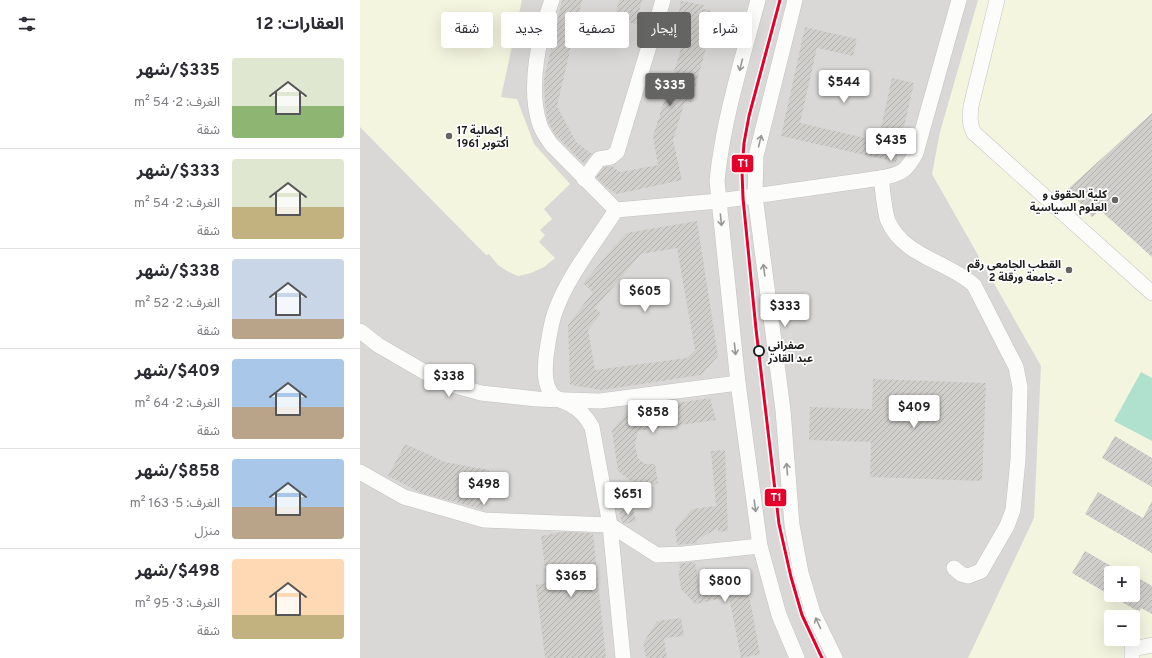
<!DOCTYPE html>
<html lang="ar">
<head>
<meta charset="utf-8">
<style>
  body { margin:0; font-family:Overpass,"Noto Sans Arabic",sans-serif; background:#f7f7f7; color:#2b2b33; direction:rtl; height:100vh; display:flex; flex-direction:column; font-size:15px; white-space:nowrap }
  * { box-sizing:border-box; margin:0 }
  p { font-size:13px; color:#7c7c81 }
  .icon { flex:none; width:22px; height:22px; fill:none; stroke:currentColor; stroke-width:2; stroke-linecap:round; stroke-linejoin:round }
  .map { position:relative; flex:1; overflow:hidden; direction:ltr }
  .drawer { display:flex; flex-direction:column; background:#fff; width:360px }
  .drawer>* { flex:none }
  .guide { position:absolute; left:12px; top:12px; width:380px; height:36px; direction:rtl; display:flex; gap:8px }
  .tools { position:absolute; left:744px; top:566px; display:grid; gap:8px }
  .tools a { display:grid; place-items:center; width:36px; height:36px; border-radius:4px; background:#fff; box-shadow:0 4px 16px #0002; font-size:20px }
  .price { position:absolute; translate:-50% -34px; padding:0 9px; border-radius:4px; background:#fff; color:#222; font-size:13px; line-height:26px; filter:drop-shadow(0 1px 2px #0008) }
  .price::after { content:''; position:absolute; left:50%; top:24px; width:12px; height:9px; margin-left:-6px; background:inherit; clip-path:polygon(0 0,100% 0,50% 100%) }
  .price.selected { background:#646462; color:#fff }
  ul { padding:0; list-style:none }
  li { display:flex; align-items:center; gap:12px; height:100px; padding:0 16px }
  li+li { border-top:1px solid #e1e1e2 }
  li span { display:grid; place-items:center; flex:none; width:112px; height:80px; border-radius:4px; color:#555 }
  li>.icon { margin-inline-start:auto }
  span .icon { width:48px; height:48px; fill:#fffc; stroke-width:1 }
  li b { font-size:17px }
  h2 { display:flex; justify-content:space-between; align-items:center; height:48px; padding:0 16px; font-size:17px }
  .chip { padding:0 14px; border-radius:4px; background:#fff; box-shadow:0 4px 16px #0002; font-size:14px; line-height:36px }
  .chip.selected { background:#646462; color:#fff }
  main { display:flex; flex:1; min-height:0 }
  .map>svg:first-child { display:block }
  .residential { fill:#d9d8d6; fill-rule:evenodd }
  .education { fill:#f4f5df; fill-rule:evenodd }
  .pitch { fill:#b0e1ce }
  .building { fill:url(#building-hatch); fill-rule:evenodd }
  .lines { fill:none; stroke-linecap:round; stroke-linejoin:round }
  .minor-casing { stroke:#c3c2c1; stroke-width:16 }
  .minor { stroke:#fcfcfb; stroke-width:15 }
  .tram-1-casing { stroke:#fff; stroke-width:6 }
  .tram-1 { stroke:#e4002b; stroke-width:3 }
  .oneway { stroke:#979797 }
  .poi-dot { fill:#646462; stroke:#fff; stroke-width:1.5 }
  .stop-dot { fill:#fff; stroke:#1c1c1c; stroke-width:2 }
  .labels { text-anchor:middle; stroke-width:3.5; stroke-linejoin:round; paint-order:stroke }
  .poi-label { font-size:11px; font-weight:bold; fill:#1c1c1c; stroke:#fff; text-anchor:end }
  .stop-label { font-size:11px; font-weight:bold; fill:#1c1c1c; stroke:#fff; text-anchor:start }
  .line-badge { stroke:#fff; stroke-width:1.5 }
  .badge-label { font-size:11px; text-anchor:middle; font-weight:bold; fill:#fff }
</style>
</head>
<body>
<main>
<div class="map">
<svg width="792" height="658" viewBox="0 0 792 658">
  <defs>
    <pattern id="building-hatch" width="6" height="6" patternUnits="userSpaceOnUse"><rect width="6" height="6" fill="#d1cfcb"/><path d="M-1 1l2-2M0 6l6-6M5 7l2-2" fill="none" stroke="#b3b1ae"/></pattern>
  </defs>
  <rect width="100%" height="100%" fill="#eae9e5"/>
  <path class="residential" d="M0,0H792V658H0ZM751,573H773V595H751ZM751,617H773V639H751Z"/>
  <g class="education">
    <path d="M0,0H162L141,97L157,99L174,144L210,184L184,209L192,219L180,230L185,235L179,242L195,258L184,267L171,273L158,276L147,271L138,265L129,254L126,255L0,127Z"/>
    <path d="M618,0H792V658H608L674,518L681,366L572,174L580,132ZM751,573H773V595H751ZM751,617H773V639H751Z"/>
  </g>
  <path class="pitch" d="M781,372L792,378V441L754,421Z"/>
  <g class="building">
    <path d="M202,0H222L197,106L216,142L232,154L224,164L195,134L188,122L185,106L184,80Z"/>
    <path d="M259,0H282L276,24L254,19Z"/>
    <path d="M321,1L344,5L343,9L350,10L349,16L355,18L351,34H350L331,102L325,101L313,140L322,180L257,194L246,187L236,177L244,167L252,166L260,172L298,165L293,136L305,98L306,99L328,25L317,23Z"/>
    <path d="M445,27L497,39L493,56L457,48L440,123L518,141L532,78L554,83L536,162L421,136Z"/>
    <path d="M792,113V257L740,210L732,217L708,189Z"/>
    <path d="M337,221L358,356L341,375L242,390L210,385L208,325L233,292L223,283L266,233ZM317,248L335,350L327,358L235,370L228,330L241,314L235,308L281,254Z"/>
    <path d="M513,379L626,383L622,481L510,477L511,442L449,440L450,407L512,409Z"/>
    <path d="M350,398L356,420L278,431L275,446L278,458L285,464H295L298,483L280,488L258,471L252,431L268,410Z"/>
    <path d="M755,436L792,458V487L742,458Z"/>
    <path d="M45,444L85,462L129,470L122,509L61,493L28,476Z"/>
    <path d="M365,450L368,531L358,532V528L337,540V543L317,545L315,529L332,509L356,506L351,451Z"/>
    <path d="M738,492L783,518L792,501V553L725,514Z"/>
    <path d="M273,508L276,521L265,524L262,522L259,511Z"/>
    <path d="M202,532L233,533L246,658H185L176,585L187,583L181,536Z"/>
    <path d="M725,551L763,573H751V595H773V575L792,586V614L781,608L779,612L712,573Z"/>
    <path d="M335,562L339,584L385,574L400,654L381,658L369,597L335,604L321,589L318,570H320L319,563Z"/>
    <path d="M321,618L324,636L304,638L307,658H286L283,643L297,621Z"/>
  </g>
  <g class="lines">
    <defs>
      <g id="minor">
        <path d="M192,0C179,35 168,86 179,122C181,130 186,137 191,144L256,210L359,201L521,178C541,174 546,172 556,153L599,0"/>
        <path d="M398,0C382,60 363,120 357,181L378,383L400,546L419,615L437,658"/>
        <path d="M435,0L396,156L395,196L423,410L432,525L441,573L453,613L475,658"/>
        <path d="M637,0L611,106C610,116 609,124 614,133L792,293"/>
        <path d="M521,178C523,190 524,210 528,221C544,257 587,261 614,285L656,367L660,387L658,460L653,510L647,526L621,571L608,576L601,574L594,568"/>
        <path d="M224,179L239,159L251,157L257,152L303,0"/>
        <path d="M256,210C235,243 206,278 194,315C190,328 188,343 186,357C185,369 184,383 191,393C196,400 204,401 211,405C221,410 227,418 232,427L250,525L263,658"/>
        <path d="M0,331L18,345L68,374L96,386L121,393L177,399L240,401L378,383"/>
        <path d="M0,472L44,497L124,520L250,525L297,555L323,554L400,546"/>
        <path d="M772,658V649L792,645"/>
      </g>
    </defs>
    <use href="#minor" class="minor-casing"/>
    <use href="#minor" class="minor"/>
    <defs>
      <path id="tram-1" d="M420,0L389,116L384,143L382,171L383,198L396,329L419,524L431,577L442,615L462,658"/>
    </defs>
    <use href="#tram-1" class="tram-1-casing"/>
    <use href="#tram-1" class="tram-1"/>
  </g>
  <defs><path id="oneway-shaft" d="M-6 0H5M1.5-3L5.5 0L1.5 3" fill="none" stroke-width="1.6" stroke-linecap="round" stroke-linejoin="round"/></defs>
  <g class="oneway">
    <use href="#oneway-shaft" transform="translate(381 65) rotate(104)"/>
    <use href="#oneway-shaft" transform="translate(400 141) rotate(-76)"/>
    <use href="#oneway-shaft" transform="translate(361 220) rotate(84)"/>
    <use href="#oneway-shaft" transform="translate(404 270) rotate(-98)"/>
    <use href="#oneway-shaft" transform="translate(375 349) rotate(84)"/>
    <use href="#oneway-shaft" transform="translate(427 469) rotate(-95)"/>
    <use href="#oneway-shaft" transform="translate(395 506) rotate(82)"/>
    <use href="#oneway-shaft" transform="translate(458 623) rotate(-115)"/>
  </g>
  <g class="poi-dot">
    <circle cx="89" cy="136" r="4"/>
    <circle cx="755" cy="200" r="4"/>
    <circle cx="709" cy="270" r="4"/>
  </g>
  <circle class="stop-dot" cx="399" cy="351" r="5"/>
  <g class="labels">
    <g class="poi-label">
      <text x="97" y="134" text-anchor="start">إكمالية 17<tspan x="97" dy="13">أكتوبر 1961</tspan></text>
      <text x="747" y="198">كلية الحقوق و<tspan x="747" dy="13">العلوم السياسية</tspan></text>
      <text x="701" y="268">القطب الجامعي رقم<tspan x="701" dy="13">2 ـ جامعة ورقلة</tspan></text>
    </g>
    <g class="stop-label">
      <text x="408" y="349">صفراني<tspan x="408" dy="13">عبد القادر</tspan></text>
    </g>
  </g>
  <g class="line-badge">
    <rect x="371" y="154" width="23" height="19" rx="4" fill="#e4002b"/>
    <rect x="404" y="488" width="23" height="19" rx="4" fill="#e4002b"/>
  </g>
  <g class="badge-label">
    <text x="383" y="167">T1</text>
    <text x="416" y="501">T1</text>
  </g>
</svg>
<div class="tools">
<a>+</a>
<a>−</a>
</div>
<b class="price" style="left:484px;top:104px">$544</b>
<b class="price selected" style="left:310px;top:107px">$335</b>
<b class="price" style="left:531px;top:162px">$435</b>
<b class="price" style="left:285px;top:313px">$605</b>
<b class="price" style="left:425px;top:328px">$333</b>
<b class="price" style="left:89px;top:398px">$338</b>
<b class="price" style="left:554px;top:429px">$409</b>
<b class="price" style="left:293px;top:434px">$858</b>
<b class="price" style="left:124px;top:506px">$498</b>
<b class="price" style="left:268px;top:516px">$651</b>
<b class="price" style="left:211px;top:598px">$365</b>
<b class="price" style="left:365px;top:603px">$800</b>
<div class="guide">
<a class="chip">شراء</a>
<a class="chip selected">إيجار</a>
<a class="chip">تصفية</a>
<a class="chip">جديد</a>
<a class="chip">شقة</a>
</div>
</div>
<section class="drawer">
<h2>العقارات: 12<svg class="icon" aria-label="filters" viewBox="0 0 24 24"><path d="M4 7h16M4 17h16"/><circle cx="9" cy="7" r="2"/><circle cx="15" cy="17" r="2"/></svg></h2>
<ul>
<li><span style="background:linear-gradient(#dfe7d0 60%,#8fb573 0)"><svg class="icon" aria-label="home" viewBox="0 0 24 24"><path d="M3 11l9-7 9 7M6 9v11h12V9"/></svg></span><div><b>$335/شهر</b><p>الغرف: 2 · 54 m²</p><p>شقة</p></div></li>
<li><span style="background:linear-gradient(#dfe7d0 60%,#c2b280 0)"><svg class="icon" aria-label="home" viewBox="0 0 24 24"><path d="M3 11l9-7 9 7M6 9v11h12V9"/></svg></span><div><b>$333/شهر</b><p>الغرف: 2 · 54 m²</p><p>شقة</p></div></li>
<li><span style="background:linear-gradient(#c9d6e8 75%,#b9a48a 0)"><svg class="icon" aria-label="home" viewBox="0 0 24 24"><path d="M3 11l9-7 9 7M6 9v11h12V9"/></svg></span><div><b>$338/شهر</b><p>الغرف: 2 · 52 m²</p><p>شقة</p></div></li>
<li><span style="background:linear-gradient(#a9c7e8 60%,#b9a48a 0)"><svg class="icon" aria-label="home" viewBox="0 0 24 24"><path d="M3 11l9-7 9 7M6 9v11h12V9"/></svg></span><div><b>$409/شهر</b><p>الغرف: 2 · 64 m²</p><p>شقة</p></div></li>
<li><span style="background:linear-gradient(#a9c7e8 60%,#b9a48a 0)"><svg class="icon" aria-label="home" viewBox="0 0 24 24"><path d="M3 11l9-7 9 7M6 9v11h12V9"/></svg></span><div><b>$858/شهر</b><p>الغرف: 5 · 163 m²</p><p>منزل</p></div></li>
<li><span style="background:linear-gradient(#ffd9b3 70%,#c2b280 0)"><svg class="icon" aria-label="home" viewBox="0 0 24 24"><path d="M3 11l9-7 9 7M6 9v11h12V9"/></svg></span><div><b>$498/شهر</b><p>الغرف: 3 · 95 m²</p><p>شقة</p></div></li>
</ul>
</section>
</main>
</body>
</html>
